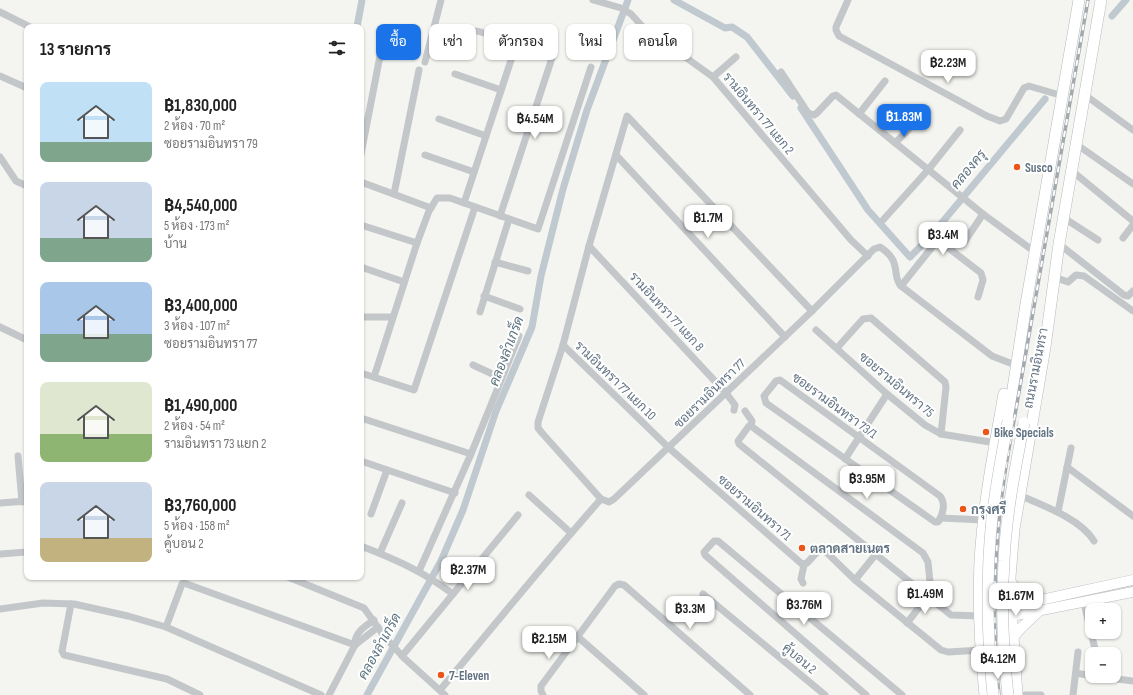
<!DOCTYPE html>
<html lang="th">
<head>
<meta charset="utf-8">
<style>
  body { margin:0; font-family:"Sofia Sans Condensed",Sarabun,sans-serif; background:#f6f6f6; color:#222; height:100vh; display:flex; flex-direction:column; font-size:15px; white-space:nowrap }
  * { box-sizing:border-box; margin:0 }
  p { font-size:13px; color:#767676 }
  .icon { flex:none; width:22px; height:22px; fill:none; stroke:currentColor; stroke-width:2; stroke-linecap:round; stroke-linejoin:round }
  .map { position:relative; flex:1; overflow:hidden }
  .drawer { position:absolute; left:24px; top:24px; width:340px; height:556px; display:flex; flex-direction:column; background:#fff; border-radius:8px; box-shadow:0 1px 3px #0004 }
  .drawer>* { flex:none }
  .top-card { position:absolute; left:376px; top:24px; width:380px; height:36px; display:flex; gap:8px }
  .tools { position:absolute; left:1085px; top:603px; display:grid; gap:8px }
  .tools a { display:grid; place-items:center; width:36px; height:36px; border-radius:8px; background:#fff; box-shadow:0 1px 3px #0004; font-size:20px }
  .price { position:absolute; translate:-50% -34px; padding:0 9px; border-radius:8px; background:#fff; color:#222; font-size:13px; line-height:26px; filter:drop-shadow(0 1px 2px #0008) }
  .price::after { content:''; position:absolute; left:50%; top:24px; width:12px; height:9px; margin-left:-6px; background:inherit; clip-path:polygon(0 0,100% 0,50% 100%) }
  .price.active { background:#1a73e8; color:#fff }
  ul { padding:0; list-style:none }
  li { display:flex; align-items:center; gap:12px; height:100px; padding:0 16px }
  li span { display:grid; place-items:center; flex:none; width:112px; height:80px; border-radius:8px; color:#555 }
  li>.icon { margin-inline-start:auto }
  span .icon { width:48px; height:48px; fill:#fffc; stroke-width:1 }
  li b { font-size:17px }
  h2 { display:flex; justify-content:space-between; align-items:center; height:48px; padding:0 16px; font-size:17px }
  .chip { padding:0 14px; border-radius:8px; background:#fff; box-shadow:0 1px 3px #0004; font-size:14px; line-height:36px }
  .chip.active { background:#1a73e8; color:#fff }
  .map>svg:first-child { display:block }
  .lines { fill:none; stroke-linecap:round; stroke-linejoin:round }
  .canal { stroke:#bfc9cf; stroke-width:7 }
  .secondary-casing { stroke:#b6babf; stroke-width:11 }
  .primary-casing { stroke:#b6babe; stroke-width:12 }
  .minor { stroke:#c4c7ca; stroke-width:7 }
  .secondary { stroke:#fff; stroke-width:10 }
  .primary { stroke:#fff; stroke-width:11 }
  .rail-casing { stroke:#a3a9af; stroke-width:3.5 }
  .rail { stroke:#fff; stroke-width:2; stroke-dasharray:6; stroke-linecap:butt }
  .primary-bridge-casing { stroke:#b6babe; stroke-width:12; stroke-linecap:butt }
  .primary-bridge { stroke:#fff; stroke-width:11 }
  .poi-dot { fill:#eb551a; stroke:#fff; stroke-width:1.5 }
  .labels { text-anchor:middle; stroke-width:4; stroke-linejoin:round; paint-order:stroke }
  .street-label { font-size:13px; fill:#627383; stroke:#fff }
  .poi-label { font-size:13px; font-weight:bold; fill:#627383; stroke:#fff; text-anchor:start }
  .water-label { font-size:14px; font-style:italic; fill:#5e7580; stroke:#fff }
</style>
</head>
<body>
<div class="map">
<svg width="1133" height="695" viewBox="0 0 1133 695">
  <rect width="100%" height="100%" fill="#f4f5f0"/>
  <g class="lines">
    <g class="canal">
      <path d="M674,0L725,28L732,27L747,37L793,96"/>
      <path d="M1112,16L1126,0"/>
      <path d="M357,27L362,0"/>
      <path d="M801,108L868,210L910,257L930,237L1045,99"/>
      <path d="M367,695L441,561L463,510L496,411L532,327L541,276L563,189L587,110L628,0"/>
    </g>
    <defs>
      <g id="secondary">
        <path d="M1010,582L1025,597L1038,601"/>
        <path d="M981,613L1133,580"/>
        <path d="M982,622L1133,592"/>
        <path d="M1012,639L1021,628L1038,612"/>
      </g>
      <g id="primary">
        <path d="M1008,421L1026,304L1079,0"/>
        <path d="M985,695C980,646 977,596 981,547C985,495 995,445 1004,394"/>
        <path d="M1017,695L1011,608L1010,577L1014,529L1045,347L1059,244L1101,0"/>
      </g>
    </defs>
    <use href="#secondary" class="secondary-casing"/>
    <use href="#primary" class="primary-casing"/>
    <g class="minor">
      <path d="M593,0L621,8L631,14L642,26L713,77L851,240L868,256"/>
      <path d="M848,0L836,27V30L839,36L987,116L1000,121L1006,119L1024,88L1029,86L1063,96"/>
      <path d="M0,12L30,27"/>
      <path d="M425,62L441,0"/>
      <path d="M781,72L808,113L814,115L817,113L833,96L836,95L983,214L1035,252"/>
      <path d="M455,74L501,90"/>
      <path d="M0,76L27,88"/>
      <path d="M713,77L736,57"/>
      <path d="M1085,95L1133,130"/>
      <path d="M859,114L885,81"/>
      <path d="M439,119L486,136"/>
      <path d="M895,143L920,118"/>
      <path d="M1076,144L1133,184"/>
      <path d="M361,154L380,56"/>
      <path d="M425,155L474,172"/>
      <path d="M616,155L785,337"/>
      <path d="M0,157L16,181L27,186"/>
      <path d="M1072,171L1133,221"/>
      <path d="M361,182L431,208"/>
      <path d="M394,194L419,70"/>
      <path d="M464,203L517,42L477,31"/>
      <path d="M500,216L552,58"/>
      <path d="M1064,218L1098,240"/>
      <path d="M883,220L928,170L960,130"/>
      <path d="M361,225L417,243"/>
      <path d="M1123,238L1133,225"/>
      <path d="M965,241L983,214"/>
      <path d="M1059,244L1124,295L1128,296L1133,291"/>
      <path d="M589,246L726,393L735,405L734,410"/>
      <path d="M495,262L528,271"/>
      <path d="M361,267L404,282"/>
      <path d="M1054,277L1068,282L1076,275L1084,276L1133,311"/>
      <path d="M901,286L933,246L937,243H942L981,273L983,280L978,297"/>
      <path d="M484,296L520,309"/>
      <path d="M480,312L509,219"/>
      <path d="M361,317H392"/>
      <path d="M0,327L27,340"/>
      <path d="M816,330L887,394L925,425L941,434L996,443"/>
      <path d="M563,345L669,448L802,564L807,563L820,549L824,550L855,580L941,650L948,652L982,650"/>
      <path d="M837,348L863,319L871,318L945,382L946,387L941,434"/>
      <path d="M473,365L501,378"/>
      <path d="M361,373L414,390L475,207"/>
      <path d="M374,377L417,243L429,211L437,198H450L538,229L591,67"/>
      <path d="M780,380L940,496C946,503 943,515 938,522H935L766,403L764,396L776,381Z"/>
      <path d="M745,411L752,421L751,426"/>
      <path d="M361,418L471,454L419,571"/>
      <path d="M751,426H749L738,441L739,444L951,615L980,616"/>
      <path d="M751,426L923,553L928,562L931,592L907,623"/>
      <path d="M471,454L519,336"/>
      <path d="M18,456L22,502"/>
      <path d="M845,459L887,394"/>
      <path d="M361,461L455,493"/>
      <path d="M1067,467L1133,516"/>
      <path d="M529,495L571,533"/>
      <path d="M1019,495C1042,505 1081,519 1094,541"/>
      <path d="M601,499L542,433L538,428V422L563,345L589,246L627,116L812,311"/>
      <path d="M0,503L27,501"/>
      <path d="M1058,512L1071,448"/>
      <path d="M371,514L387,470"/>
      <path d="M941,518L983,520"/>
      <path d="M361,546C397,560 422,571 453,594"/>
      <path d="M380,553L402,503"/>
      <path d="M0,554L27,552"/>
      <path d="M288,577L364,608L384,636L404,658L445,695"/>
      <path d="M855,580L876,554"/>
      <path d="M803,583L801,579L804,565"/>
      <path d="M703,594L825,695"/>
      <path d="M1084,603L1095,649"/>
      <path d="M71,604L62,651L64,655L167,679L200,695"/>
      <path d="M0,609L43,603L74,604L128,616L166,627L321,695"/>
      <path d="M166,627L182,584L184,583L355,645"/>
      <path d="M578,637L644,695"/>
      <path d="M355,645C354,633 364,627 374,620"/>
      <path d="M402,656L518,515"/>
      <path d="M1076,673L1092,676"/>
      <path d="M1094,676L1133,681"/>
      <path d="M440,690C494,626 546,561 601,499L609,502L614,499L812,311L874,249L880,247C903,262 891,275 901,286L992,356L1010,363"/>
      <path d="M329,695L355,645L378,627"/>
      <path d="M543,695L541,691V686L615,586L619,584L624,585L750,695"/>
      <path d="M866,695L705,555L704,552L714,541H718L902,695"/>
      <path d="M1025,695H1041"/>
      <path d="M1073,695L1078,652"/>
    </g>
    <use href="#secondary" class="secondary"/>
    <use href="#primary" class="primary"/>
    <defs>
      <path id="rail" d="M999,695C991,618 994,543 1006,466L1088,0"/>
    </defs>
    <use href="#rail" class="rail-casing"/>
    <use href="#rail" class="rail"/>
    <defs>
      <g id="primary-bridge">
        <path d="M993,695C987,636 986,577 992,518C996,485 1002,453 1008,421"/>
        <path d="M1008,695C1003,651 1001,606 1004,561C1006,515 1015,469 1024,423"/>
      </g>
    </defs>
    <use href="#primary-bridge" class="primary-bridge-casing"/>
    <use href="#primary-bridge" class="primary-bridge"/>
  </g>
  <g class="poi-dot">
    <circle cx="1017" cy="167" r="4"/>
    <circle cx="986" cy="432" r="4"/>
    <circle cx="963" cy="509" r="4"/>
    <circle cx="802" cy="548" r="4"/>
    <circle cx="441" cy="675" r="4"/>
  </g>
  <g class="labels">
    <g class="street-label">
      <text transform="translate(759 113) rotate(50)" y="5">รามอินทรา 77 แยก 2</text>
      <text transform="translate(667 311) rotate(47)" y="5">รามอินทรา 77 แยก 8</text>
      <text transform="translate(1035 368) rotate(-79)" y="5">ถนนรามอินทรา</text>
      <text transform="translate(616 380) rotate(44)" y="5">รามอินทรา 77 แยก 10</text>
      <text transform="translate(897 384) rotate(40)" y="5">ซอยรามอินทรา 75</text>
      <text transform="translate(709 393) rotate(-44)" y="5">ซอยรามอินทรา 77</text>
      <text transform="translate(835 405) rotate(36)" y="5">ซอยรามอินทรา 73/1</text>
      <text transform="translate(755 507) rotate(41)" y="5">ซอยรามอินทรา 71</text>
      <text transform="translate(800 658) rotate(40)" y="5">คู้บอน 2</text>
    </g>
    <g class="poi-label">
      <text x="1025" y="172">Susco</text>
      <text x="994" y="437">Bike Specials</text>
      <text x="971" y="514">กรุงศรี</text>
      <text x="810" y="553">ตลาดสายเนตร</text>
      <text x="449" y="680">7-Eleven</text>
    </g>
    <g class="water-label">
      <text transform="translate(968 169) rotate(-50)" y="5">คลองครุ</text>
      <text transform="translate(506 351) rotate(-69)" y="5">คลองลำเกร็ด</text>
      <text transform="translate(379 646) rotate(-61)" y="5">คลองลำเกร็ด</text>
    </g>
  </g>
</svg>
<div class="tools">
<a>+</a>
<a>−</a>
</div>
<b class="price" style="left:948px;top:84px">฿2.23M</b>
<b class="price active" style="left:904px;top:138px">฿1.83M</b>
<b class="price" style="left:535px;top:140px">฿4.54M</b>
<b class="price" style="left:708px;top:239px">฿1.7M</b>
<b class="price" style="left:943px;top:256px">฿3.4M</b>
<b class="price" style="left:867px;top:500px">฿3.95M</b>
<b class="price" style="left:468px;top:591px">฿2.37M</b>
<b class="price" style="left:925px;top:615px">฿1.49M</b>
<b class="price" style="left:1016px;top:617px">฿1.67M</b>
<b class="price" style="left:804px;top:626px">฿3.76M</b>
<b class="price" style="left:690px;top:630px">฿3.3M</b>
<b class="price" style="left:549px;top:660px">฿2.15M</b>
<b class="price" style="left:998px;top:680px">฿4.12M</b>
<div class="top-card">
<a class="chip active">ซื้อ</a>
<a class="chip">เช่า</a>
<a class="chip">ตัวกรอง</a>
<a class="chip">ใหม่</a>
<a class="chip">คอนโด</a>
</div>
<section class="drawer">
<h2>13 รายการ<svg class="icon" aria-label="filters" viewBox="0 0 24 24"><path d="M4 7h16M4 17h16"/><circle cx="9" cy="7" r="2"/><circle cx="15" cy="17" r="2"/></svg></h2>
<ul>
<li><span style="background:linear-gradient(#bfe0f5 75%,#7fa58c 0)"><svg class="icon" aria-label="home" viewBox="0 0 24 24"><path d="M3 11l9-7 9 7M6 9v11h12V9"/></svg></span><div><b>฿1,830,000</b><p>2 ห้อง · 70 m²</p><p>ซอยรามอินทรา 79</p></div></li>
<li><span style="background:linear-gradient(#c9d6e8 70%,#7fa58c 0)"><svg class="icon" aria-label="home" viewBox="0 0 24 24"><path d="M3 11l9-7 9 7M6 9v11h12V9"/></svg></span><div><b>฿4,540,000</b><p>5 ห้อง · 173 m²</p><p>บ้าน</p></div></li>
<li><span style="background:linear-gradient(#a9c7e8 65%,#7fa58c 0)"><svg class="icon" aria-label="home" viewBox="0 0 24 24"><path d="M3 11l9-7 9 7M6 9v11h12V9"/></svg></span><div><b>฿3,400,000</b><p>3 ห้อง · 107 m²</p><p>ซอยรามอินทรา 77</p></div></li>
<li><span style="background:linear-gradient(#dfe7d0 65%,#8fb573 0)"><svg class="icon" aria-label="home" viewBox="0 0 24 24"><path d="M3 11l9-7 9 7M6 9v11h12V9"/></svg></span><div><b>฿1,490,000</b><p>2 ห้อง · 54 m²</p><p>รามอินทรา 73 แยก 2</p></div></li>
<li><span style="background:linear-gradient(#c9d6e8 70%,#c2b280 0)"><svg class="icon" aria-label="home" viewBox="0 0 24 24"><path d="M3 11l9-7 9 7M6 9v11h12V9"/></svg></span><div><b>฿3,760,000</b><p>5 ห้อง · 158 m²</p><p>คู้บอน 2</p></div></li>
</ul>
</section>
</div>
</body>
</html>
